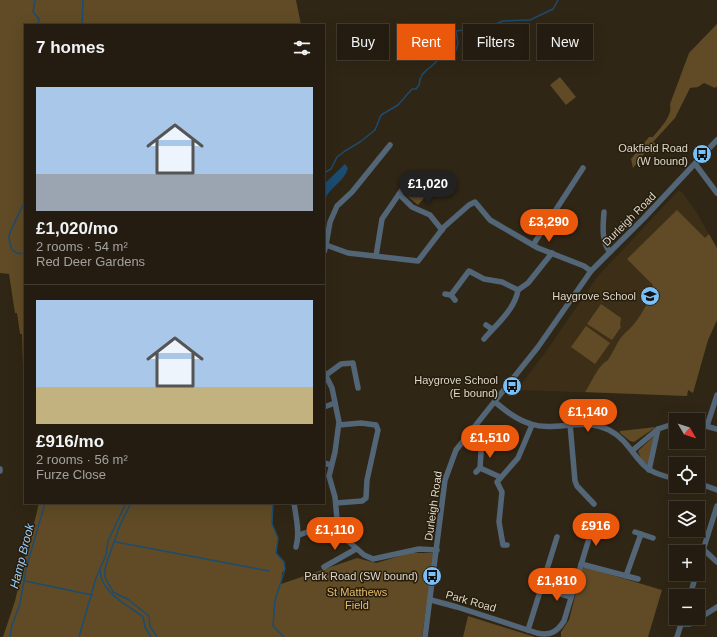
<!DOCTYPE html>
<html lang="en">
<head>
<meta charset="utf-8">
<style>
  body { margin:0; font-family:Arial,sans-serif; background:#2c2519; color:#f1f3f6; height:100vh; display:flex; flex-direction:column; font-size:15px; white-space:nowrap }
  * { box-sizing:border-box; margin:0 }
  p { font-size:13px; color:#a3a19f }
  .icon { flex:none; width:22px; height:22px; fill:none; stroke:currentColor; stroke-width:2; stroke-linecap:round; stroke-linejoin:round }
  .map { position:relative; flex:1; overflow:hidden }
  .drawer { position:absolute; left:24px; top:24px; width:301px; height:480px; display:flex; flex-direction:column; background:#241c10; border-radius:0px; box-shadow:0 4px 16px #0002,0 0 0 1px #413a30 }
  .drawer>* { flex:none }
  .banner { position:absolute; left:337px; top:24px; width:320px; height:36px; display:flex; gap:8px }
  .needle { width:26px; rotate:129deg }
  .fabs { position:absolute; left:669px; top:413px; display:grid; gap:8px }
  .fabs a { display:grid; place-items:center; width:36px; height:36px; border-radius:0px; background:#241c10; box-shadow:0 4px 16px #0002,0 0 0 1px #413a30; font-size:20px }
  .price { position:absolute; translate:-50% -34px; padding:0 9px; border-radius:14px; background:#ea580c; color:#fff; font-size:13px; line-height:26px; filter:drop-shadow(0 1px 2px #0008) }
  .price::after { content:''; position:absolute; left:50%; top:24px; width:12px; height:9px; margin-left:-6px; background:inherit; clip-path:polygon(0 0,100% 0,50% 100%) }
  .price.on { background:#222; color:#fff }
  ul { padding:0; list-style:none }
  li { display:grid; align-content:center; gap:8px; height:212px; padding:0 12px }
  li+li { border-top:1px solid #413a30 }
  li span { display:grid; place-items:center; height:124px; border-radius:0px; color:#555 }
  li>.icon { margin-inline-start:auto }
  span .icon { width:72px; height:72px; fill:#fffc; stroke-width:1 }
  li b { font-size:17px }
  h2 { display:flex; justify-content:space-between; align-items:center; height:48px; padding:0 12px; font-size:17px }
  .chip { padding:0 14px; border-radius:0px; background:#241c10; box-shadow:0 4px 16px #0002,0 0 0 1px #413a30; font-size:14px; line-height:36px }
  .chip.on { background:#ea580c; color:#fff }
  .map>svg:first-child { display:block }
  .built { fill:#3d2f17 }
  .green { fill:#604b26 }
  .water { fill:#1c4c70 }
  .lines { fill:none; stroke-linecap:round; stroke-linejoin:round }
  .stream { stroke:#1c4c70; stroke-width:1.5 }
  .minor { stroke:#536677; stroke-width:5.5 }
  .labels { text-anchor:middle; stroke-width:3; stroke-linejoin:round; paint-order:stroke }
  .poi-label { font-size:11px; fill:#ded8cd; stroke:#261d0c; text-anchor:end }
  .street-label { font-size:11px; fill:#ded8cd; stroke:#261d0c }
  .park-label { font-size:11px; fill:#e8bc6d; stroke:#261d0c }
  .water-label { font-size:12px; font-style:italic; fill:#97cefd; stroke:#261d0c }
</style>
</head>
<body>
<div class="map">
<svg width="717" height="637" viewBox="0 0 717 637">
  <rect width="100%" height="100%" fill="#302615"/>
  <path class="built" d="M678,191L682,192L697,213L713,242L717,320L708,340L693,393L688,390L687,396L517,390L547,350L598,276Z"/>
  <g class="green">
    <path d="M0,0H296L301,25H25V430L22,334H20L17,313H15L9,274L0,273Z"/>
    <path d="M717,24V86L715,88L704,83L698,87L690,88L675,118L653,142L659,146L658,150L653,154L646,151L633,168L631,159L649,137H653C660,128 673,116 670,104L689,53Z"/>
    <path d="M560,77L576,97L566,105L550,85Z"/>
    <path d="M412,184L425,197L418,205L407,196L406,192Z"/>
    <path d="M677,210L705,238L709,234L717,248V320L708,340L693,393L688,390L687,396L585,392C592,382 598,365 608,360C613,353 618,339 626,332C635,325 642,313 648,302L644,298L653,285L627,259Z"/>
    <path d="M601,304L621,318L620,325L621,327L612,340L587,324Z"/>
    <path d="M586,326L610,343L595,364L571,347Z"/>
    <path d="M656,427L634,442L630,441L620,433V431Z"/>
    <path d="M654,436L648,464H647L641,459L638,451Z"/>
    <path d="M39,503H273L272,524L278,538L276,553L284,562L285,569L282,573L281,584L357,558L376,563L410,553H434L422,637H3L15,601L27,549L26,548L27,544H29Z"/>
    <path d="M585,567L662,590L648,637H561V632L569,620L582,569Z"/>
    <path d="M468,616L535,637H536H463Z"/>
  </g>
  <path class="water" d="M345,164L348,168C344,183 327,188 324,203V184Z"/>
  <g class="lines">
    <g class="stream">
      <path d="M35,0L33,12L39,19L38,25"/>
      <path d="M82,25L83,0"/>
      <path d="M324,173L331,169L337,157L345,151L360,142L375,130L381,115L398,105L412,89H416L419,85C420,72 427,71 435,63C438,60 440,55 442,51L451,52L456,50L458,43L456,31L488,27L503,21L530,20L553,9L558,0"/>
      <path d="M25,201C22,208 9,232 9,237C9,241 11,246 12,250L17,253L25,254"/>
      <path d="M131,503L120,525L108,559L105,569V577L113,592L129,600L149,616L150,626L157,637"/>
      <path d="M273,503L272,524L278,538L276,553L284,562L285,569L275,600L273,626L284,637"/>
      <path d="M116,542L269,571"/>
      <path d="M100,571C102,594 127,604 143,617L145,627L151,637"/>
      <path d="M25,581L92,595"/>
      <path d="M10,637L12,625L20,604L26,569L45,503"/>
      <path d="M79,637L96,578L106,555L108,541L126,503"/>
    </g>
    <g class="minor">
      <path d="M696,165L717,193"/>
      <path d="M399,194L412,207L430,215L442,230"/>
      <path d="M604,212C603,224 601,242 610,252"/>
      <path d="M326,245L330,222L337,206L352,192L390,145"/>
      <path d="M533,245L583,168"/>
      <path d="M324,252L326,245L348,253L418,261L444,227L469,205L475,202L490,220L538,248L584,266L591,271"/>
      <path d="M376,256L382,219L408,181"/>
      <path d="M445,294L451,295L455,300"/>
      <path d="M451,295L469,271L484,279L502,282L518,290L528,283L552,253"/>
      <path d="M486,325L492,329"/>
      <path d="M484,339C497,324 515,309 518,290"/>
      <path d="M324,372L332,388L339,422L335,452L329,476L335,497L337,519L348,541L364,555L373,559L419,549L437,550"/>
      <path d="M326,375L341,364L353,363L358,388"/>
      <path d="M495,402C506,411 517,420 531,424C556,432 581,417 609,430C629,440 635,461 650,470C658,475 667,477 676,479"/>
      <path d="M324,407L335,403"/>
      <path d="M570,424L575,481L577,486L594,504"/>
      <path d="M698,424L717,429"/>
      <path d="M707,426L717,395"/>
      <path d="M482,437L480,468L500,477"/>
      <path d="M633,450L658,429L676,423"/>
      <path d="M324,463L331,465"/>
      <path d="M0,469V471"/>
      <path d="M649,470L658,429"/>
      <path d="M476,472L480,468"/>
      <path d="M698,483L717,490"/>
      <path d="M294,503C296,517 300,534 296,547"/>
      <path d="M336,503L362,501L366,498L367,480L378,430L376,425L361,423L339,425"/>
      <path d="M635,532L641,534"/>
      <path d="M299,535L313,530L328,532L340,527"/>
      <path d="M507,545H503L499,522L502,492L497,482L518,458L532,425"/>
      <path d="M703,549L717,562"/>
      <path d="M581,564L638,579"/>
      <path d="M698,566L717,506"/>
      <path d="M324,567L356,549"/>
      <path d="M626,576L641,534L653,538"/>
      <path d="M547,590L571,597"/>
      <path d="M690,596L696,574"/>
      <path d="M431,600L457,607L537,633C550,636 557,632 564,621L591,532L608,529"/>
      <path d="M681,624H690L717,607"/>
      <path d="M528,630L557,537"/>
      <path d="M425,637L445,480L456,450L538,347L591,271L644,218L717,140"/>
      <path d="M677,637L683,618"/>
    </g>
  </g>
  <defs>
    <symbol id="bus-disc" viewBox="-11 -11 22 22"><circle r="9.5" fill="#79bff8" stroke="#261d0c"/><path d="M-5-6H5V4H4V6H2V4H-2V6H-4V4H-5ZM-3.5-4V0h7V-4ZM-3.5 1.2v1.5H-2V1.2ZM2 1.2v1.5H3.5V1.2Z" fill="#111"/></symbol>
    <symbol id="school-disc" viewBox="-11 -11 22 22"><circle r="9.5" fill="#79bff8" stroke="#261d0c"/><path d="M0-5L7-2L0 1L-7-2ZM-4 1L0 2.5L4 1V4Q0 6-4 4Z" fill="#111"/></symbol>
  </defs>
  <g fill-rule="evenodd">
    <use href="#bus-disc" x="691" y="143" width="22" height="22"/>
    <use href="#school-disc" x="639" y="285" width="22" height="22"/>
    <use href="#bus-disc" x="501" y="375" width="22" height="22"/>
    <use href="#bus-disc" x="421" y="565" width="22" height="22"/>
  </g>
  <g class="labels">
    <g class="poi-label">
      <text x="688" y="152">Oakfield Road<tspan x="688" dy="13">(W bound)</tspan></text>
      <text x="636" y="300">Haygrove School</text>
      <text x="498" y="384">Haygrove School<tspan x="498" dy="13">(E bound)</tspan></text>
      <text x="418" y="580">Park Road (SW bound)</text>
    </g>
    <g class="street-label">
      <text transform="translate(629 219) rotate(-45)" y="4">Durleigh Road</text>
      <text transform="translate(433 506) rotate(-82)" y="4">Durleigh Road</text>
      <text transform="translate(471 601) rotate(16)" y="4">Park Road</text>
    </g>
    <g class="park-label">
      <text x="357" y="596">St Matthews<tspan x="357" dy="13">Field</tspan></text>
    </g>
    <g class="water-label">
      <text transform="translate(22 556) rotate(-76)" y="4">Hamp Brook</text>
    </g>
  </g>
</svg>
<div class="fabs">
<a><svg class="needle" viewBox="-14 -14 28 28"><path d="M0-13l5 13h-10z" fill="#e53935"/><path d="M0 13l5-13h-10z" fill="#a3a19f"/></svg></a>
<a><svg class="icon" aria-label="locate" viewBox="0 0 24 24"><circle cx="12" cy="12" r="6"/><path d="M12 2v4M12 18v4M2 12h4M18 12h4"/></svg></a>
<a><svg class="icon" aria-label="layers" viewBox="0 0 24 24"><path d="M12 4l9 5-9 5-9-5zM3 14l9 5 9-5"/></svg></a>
<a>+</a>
<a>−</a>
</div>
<b class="price on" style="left:428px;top:205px">£1,020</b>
<b class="price" style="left:549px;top:243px">£3,290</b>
<b class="price" style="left:588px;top:433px">£1,140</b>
<b class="price" style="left:490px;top:459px">£1,510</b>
<b class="price" style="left:596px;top:547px">£916</b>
<b class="price" style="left:335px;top:551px">£1,110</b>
<b class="price" style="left:557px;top:602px">£1,810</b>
<div class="banner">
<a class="chip">Buy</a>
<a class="chip on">Rent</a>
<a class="chip">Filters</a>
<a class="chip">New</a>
</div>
<section class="drawer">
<h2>7 homes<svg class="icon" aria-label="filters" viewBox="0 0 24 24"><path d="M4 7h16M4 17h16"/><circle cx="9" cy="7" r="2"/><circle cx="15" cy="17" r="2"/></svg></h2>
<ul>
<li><span style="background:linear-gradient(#a9c7e8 70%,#9aa5b1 0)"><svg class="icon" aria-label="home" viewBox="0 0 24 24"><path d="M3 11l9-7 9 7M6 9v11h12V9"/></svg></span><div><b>£1,020/mo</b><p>2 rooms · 54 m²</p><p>Red Deer Gardens</p></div></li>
<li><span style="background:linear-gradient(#a9c7e8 70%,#c2b280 0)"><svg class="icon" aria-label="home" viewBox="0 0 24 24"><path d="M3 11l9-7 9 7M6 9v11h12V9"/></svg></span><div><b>£916/mo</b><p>2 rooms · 56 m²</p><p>Furze Close</p></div></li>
</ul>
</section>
</div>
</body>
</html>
